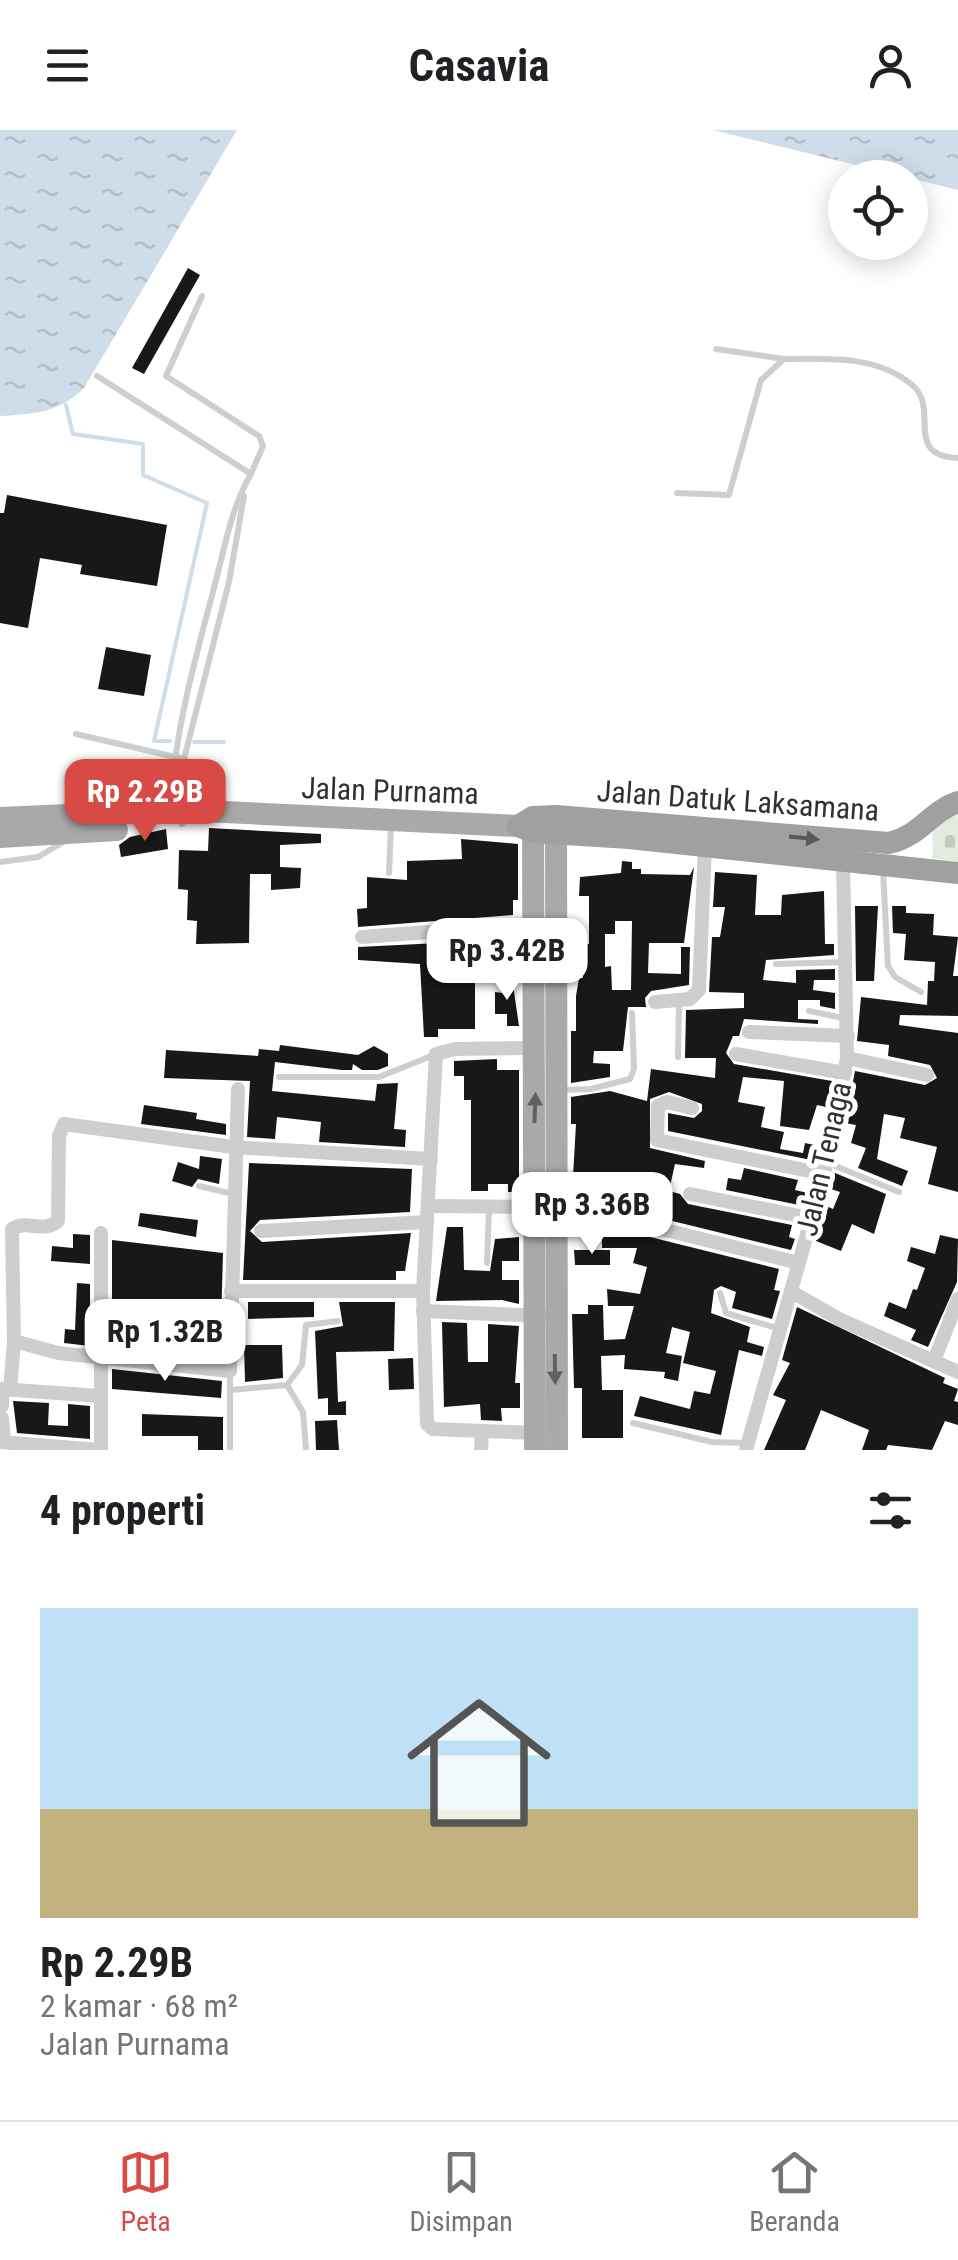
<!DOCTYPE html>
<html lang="id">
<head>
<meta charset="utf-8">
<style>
  body { margin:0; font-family:"Roboto Condensed",sans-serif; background:#f2f2f2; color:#202124; height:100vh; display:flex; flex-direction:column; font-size:38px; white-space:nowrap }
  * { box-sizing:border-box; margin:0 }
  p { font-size:32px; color:#757577 }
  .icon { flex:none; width:55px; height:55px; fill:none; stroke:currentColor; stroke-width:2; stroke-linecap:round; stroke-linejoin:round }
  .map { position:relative; height:1320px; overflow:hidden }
  .details { display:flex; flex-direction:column; background:#fff; flex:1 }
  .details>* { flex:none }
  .buttons { position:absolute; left:828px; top:30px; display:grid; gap:20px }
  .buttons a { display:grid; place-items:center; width:100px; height:100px; border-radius:50%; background:#fff; box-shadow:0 5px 25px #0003; font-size:50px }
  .price { position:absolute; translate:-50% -85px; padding:0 22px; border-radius:20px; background:#fff; color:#222; font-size:32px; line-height:65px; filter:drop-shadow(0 2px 5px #0008) }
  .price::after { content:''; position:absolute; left:50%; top:60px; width:30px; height:22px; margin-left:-15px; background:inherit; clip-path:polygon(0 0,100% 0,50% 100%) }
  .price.selected { background:#d74a45; color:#fff }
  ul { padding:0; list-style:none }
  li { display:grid; align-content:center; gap:20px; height:530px; padding:0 40px }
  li+li { border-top:2px solid #e0e0e0 }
  li span { display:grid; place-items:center; height:310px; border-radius:0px; color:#555 }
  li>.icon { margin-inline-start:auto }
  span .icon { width:180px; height:180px; fill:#fffc; stroke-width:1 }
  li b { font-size:42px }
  h2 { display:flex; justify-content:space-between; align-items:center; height:120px; padding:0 40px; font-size:42px }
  header { display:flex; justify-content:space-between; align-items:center; height:130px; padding:0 40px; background:#fff; font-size:45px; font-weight:700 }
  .dock { display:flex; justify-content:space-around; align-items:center; height:140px; border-top:2px solid #e0e0e0; background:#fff; font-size:28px; color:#757577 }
  .dock a { display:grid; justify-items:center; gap:5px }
  .dock .selected { color:#d74a45 }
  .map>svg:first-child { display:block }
  .cemetery { fill:url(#cemetery-stones) }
  .water { fill:url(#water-ripples) }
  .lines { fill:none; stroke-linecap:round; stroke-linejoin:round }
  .stream { stroke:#cfddea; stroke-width:4 }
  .building { fill:#181818; fill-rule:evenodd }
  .service { stroke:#cecece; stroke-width:6 }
  .minor { stroke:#cecece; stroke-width:14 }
  .primary { stroke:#a9a9a9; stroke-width:22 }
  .trunk { stroke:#a0a0a0; stroke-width:22 }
  .oneway { fill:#585858 }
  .oneway2 { fill:#616161 }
  .labels { text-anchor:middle; stroke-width:10; stroke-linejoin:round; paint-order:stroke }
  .street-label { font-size:30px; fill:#313131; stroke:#fff }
</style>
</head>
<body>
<header><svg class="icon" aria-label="menu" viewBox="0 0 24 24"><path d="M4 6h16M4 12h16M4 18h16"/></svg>Casavia<svg class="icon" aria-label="person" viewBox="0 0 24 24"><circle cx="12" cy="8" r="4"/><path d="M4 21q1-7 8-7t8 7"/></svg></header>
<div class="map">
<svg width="958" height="1320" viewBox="0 0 958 1320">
  <defs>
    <pattern id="cemetery-stones" width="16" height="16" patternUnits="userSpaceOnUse" patternTransform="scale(2.5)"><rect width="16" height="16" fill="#e3eade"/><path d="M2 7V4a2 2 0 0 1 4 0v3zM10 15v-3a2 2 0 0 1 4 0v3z" fill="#c3c9bf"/></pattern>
    <pattern id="water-ripples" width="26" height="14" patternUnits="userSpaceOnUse" patternTransform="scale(2.5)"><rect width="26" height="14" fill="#cfddea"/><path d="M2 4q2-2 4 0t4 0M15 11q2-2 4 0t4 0" fill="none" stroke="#b2bec9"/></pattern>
  </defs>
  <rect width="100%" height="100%" fill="#fff"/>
  <path class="cemetery" d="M958,673V732L933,728L932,698Z"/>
  <g class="water">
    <path d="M0,0H237L84,258C59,283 34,284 0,286Z"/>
    <path d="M713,0H958V60Z"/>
  </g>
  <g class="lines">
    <g class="stream">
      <path d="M66,275L73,304L143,314V345L207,373L154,611H170"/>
      <path d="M194,612H224"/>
    </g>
  </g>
  <g class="building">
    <path d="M188,138L200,145L144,244L132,238Z"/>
    <path d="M7,365L167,395L157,456L80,444L82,435L40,428L28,498L0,493V383H4Z"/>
    <path d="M106,517L151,525L144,566L98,559Z"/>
    <path d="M209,698L321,704V713L280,715V737L301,738L300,758L271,760V744H250L249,813L196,814L197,791L187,790L188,760L178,759L179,720L208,721Z"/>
    <path d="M166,699L168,719L121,727L119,715L130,707Z"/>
    <path d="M461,709L518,714V770H513V785L358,797L357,779L367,778V747L407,750V731L462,729Z"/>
    <path d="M622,731L632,732V739H641V744L690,745L694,737L684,813H649L648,843L681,844V817H690L689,855L651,861L645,868L646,877H628L623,921H594L593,933L610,934V947L571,953V901H576V866L579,848H583V814H589V766H579L580,747L621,743ZM615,791H632L631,860H612L611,836L605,837V804H615Z"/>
    <path d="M715,742L757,745L755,785H781L782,765L824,761L825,814H834V825L766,830L763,850L796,853V840L835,839V850H814L813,860L835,863V879L820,876V870H798V889L818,890V894L744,889L739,906H733L726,923L734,934L832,951L826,977L817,975L809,1000L780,996L784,951L743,947L738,972L765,977L761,997L784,1002L780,1019L803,1023L805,1013L819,1016L816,1031L668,1001V983L694,988L702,981V974L669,962L650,969V1018L705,1031L704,1038L675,1034L669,1061L680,1064L688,1074L792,1095L789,1107L795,1109L791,1120L648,1085L638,1087L635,1097L642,1105L779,1139L774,1160L780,1161L772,1189L732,1178L736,1162L721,1156L714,1160L711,1183L750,1197L747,1212L764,1217L762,1226L739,1220L721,1305L634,1286L640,1266L690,1279L694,1261L710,1264L716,1241L683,1233L690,1202L672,1197L666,1223L682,1226L678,1251L664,1248L665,1242L624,1239L625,1225L601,1226L602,1260H623V1308H582V1258H574L572,1184H588V1175H603L604,1210L625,1209L634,1176H608L607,1159L640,1164L647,1137L633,1133L637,1118H602V1092H622L627,1064H604V1087L577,1082V1064H572L576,994H571V967L610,961L647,971L651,939L715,948L716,928H685L686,880L744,878V863L709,862L712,807H720L725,777H713Z"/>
    <path d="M855,776H878L874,851H856Z"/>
    <path d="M892,776H906V783L934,784L933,805L958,807L953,846H958V886L900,885L899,895L958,903V1062L928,1054L937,1017L900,1008L905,988L884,984L877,1029L908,1041L902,1056L858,1038L866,1018L851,1013L856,995L845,993L855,941L925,955L937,948L930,935L888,926L889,915L857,911L861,867L927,875L928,851H934L935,832L904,830L906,804L893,803Z"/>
    <path d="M439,813H495V818H517V834L475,836V899H438V907H424L420,834L358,830V817Z"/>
    <path d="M503,847L512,848L519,896H507V884H495V862L503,863Z"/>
    <path d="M280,915L358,925L374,916L388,924V936L378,940H362L353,934L352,940H342L275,932L272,961L375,971L377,954L398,953L394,999L406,1000L405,1017L319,1012L321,992L277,987L275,1009L247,1007L250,951L164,948L166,920L258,926L259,919L279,921Z"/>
    <path d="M497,929V940H519V1062H508V1054H488V1061H471V970H464V946H454V931Z"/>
    <path d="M144,975L197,983L196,989L226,994V1005L141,994Z"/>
    <path d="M200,1026L222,1029L219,1054L198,1049L192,1057L172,1051L178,1032L199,1039Z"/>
    <path d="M249,1033L412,1039L410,1082L260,1090L250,1101L262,1112L411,1103L405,1141H396V1150H243Z"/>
    <path d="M744,1038L798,1050L795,1060L808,1063L804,1076L726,1060L728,1048L741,1050Z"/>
    <path d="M835,1043L886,1064L874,1104L852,1094L841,1121L816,1111L826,1076L833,1079L840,1062L831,1059Z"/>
    <path d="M140,1083L198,1090L196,1107L138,1096Z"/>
    <path d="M447,1097H463L464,1140L490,1141L495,1109L519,1107V1131H502V1150H519V1174L502,1170L436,1171Z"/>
    <path d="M73,1104L90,1105V1134L51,1131L52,1116L73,1118Z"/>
    <path d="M940,1105L958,1109L957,1152L928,1217L911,1210L916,1200L884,1186L889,1172L906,1179L913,1159L917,1160L925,1138L907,1131L911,1117L935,1124Z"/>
    <path d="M112,1110L223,1123L220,1229L112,1218ZM115,1170L188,1181L187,1204L113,1199Z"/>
    <path d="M574,1120H610V1135H575Z"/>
    <path d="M77,1153L90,1154V1216L64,1213L65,1199L75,1200Z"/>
    <path d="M248,1172H314V1187L248,1189Z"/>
    <path d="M339,1172H395L394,1221L336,1222L338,1272L346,1271V1285H328V1268L318,1269L315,1201L343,1196Z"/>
    <path d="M797,1177L945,1248L943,1253L958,1259L954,1271L958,1272V1295L945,1291L932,1320L888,1315L886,1320H862L869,1300L821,1280L805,1320H764L786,1270L773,1265L790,1233L782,1230Z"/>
    <path d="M442,1192L467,1193L468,1232H488V1194L519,1196L515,1253H520V1278H501L502,1291L481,1290L480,1274L444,1277Z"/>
    <path d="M244,1215H282L283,1248L245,1252Z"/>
    <path d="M413,1228L414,1259L389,1260L388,1229Z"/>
    <path d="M112,1239L222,1251L221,1268L112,1259Z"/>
    <path d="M13,1271L49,1273L48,1295L68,1296V1274L90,1276V1309L17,1303Z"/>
    <path d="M142,1284L223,1287V1320H198V1306H142Z"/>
    <path d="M337,1290L339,1320H316L315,1291Z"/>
  </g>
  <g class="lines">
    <g class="service">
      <path d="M202,166L166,246L259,306L263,316L251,344"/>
      <path d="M716,219L784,229"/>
      <path d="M97,246L251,344C231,378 225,417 215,454C196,527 175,598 171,673"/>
      <path d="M677,363L729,365L761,250L784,229C828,229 876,225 911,254C942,278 901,325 958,328"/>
      <path d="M76,604L184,629"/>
      <path d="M182,694L184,629L229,452L244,366"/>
      <path d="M0,732L38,727L65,711"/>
      <path d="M883,741L888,836L895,847L921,862"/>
      <path d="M389,743L391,696"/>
      <path d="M776,834L846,832"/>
      <path d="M500,840L529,842"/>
      <path d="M809,881L848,889"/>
      <path d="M678,927L679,872"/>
      <path d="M279,947H379L434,925"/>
      <path d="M561,960L591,959L630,949L634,939L632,883"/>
      <path d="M828,1033L899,1062"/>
      <path d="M199,1056L233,1064"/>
      <path d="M487,1133L489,1077"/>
      <path d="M720,1163L726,1183L780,1199"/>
      <path d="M287,1255L303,1282L306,1320"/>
      <path d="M230,1260L287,1255L302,1235L306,1195L338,1191"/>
      <path d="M633,1293L712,1312L748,1313"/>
      <path d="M230,1320V1241"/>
    </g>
    <g class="minor">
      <path d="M362,807L535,794"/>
      <path d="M655,872L690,869L699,860L705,716"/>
      <path d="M749,902L848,906"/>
      <path d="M736,924L845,943"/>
      <path d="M847,928L927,945"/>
      <path d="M238,959L230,1241L58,1223L14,1211L12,1099C26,1089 44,1104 58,1091L59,1006L64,994L233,1017L431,1029"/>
      <path d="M692,978L667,972L658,976L657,1010L824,1044"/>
      <path d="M690,1064L810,1088"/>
      <path d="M428,1076L532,1077"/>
      <path d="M645,1095L799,1133"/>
      <path d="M261,1101L426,1092"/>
      <path d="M231,1161H423"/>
      <path d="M792,1162L841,1190L958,1242"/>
      <path d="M423,1181L543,1186"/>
      <path d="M934,1231L958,1169"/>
      <path d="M0,1259L100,1266"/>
      <path d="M2,1259V1276"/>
      <path d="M10,1260L14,1211"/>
      <path d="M2,1288L4,1312"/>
      <path d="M535,1303L433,1299L427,1294L423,1161L436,924L455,919L536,918"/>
      <path d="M0,1312L99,1320"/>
      <path d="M101,1320V1103"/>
      <path d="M481,1320L482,1301"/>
      <path d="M746,1320L824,1044L847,928L843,731"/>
    </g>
    <g class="primary">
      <path d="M556,686L557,1320"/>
      <path d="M533,687L535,1320"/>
      <path d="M0,688L182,680L518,696"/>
      <path d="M0,707L117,700"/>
    </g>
    <g class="trunk">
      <path d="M518,696L533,687L556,686L889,713C919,707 931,681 958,672"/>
      <path d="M518,696L533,702L629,708L958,743"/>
    </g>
  </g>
  <defs><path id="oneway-solid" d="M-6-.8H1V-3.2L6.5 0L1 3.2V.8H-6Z" transform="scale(2.5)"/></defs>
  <use class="oneway" href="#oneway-solid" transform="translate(804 708) rotate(6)"/>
  <g class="oneway2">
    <use href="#oneway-solid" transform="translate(535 978) rotate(-88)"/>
    <use href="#oneway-solid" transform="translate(555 1239) rotate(89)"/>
  </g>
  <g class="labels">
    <g class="street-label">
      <text transform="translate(390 661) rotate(2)" y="10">Jalan Purnama</text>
      <text transform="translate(738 671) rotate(4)" y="10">Jalan Datuk Laksamana</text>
      <text transform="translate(824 1029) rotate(-77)" y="10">Jalan Tenaga</text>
    </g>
  </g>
</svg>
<div class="buttons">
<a><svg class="icon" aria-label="locate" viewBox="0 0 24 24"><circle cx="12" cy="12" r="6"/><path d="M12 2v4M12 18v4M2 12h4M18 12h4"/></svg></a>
</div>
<b class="price selected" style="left:145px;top:714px">Rp 2.29B</b>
<b class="price" style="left:507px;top:873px">Rp 3.42B</b>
<b class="price" style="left:592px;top:1127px">Rp 3.36B</b>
<b class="price" style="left:165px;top:1254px">Rp 1.32B</b>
</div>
<section class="details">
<h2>4 properti<svg class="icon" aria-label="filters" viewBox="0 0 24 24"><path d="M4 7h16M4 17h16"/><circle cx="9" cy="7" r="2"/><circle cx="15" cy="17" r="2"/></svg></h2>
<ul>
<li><span style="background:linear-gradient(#bfe0f5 65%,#c2b280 0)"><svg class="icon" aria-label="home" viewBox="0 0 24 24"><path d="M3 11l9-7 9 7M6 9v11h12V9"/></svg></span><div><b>Rp 2.29B</b><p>2 kamar · 68 m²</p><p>Jalan Purnama</p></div></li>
</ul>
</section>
<nav class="dock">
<a class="selected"><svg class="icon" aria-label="map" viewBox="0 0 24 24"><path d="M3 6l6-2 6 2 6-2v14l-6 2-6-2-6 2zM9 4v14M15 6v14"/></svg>Peta</a>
<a><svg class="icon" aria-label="saved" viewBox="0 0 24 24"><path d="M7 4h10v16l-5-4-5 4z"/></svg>Disimpan</a>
<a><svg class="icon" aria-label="home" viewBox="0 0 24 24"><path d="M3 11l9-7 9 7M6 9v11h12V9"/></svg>Beranda</a>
</nav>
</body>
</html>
